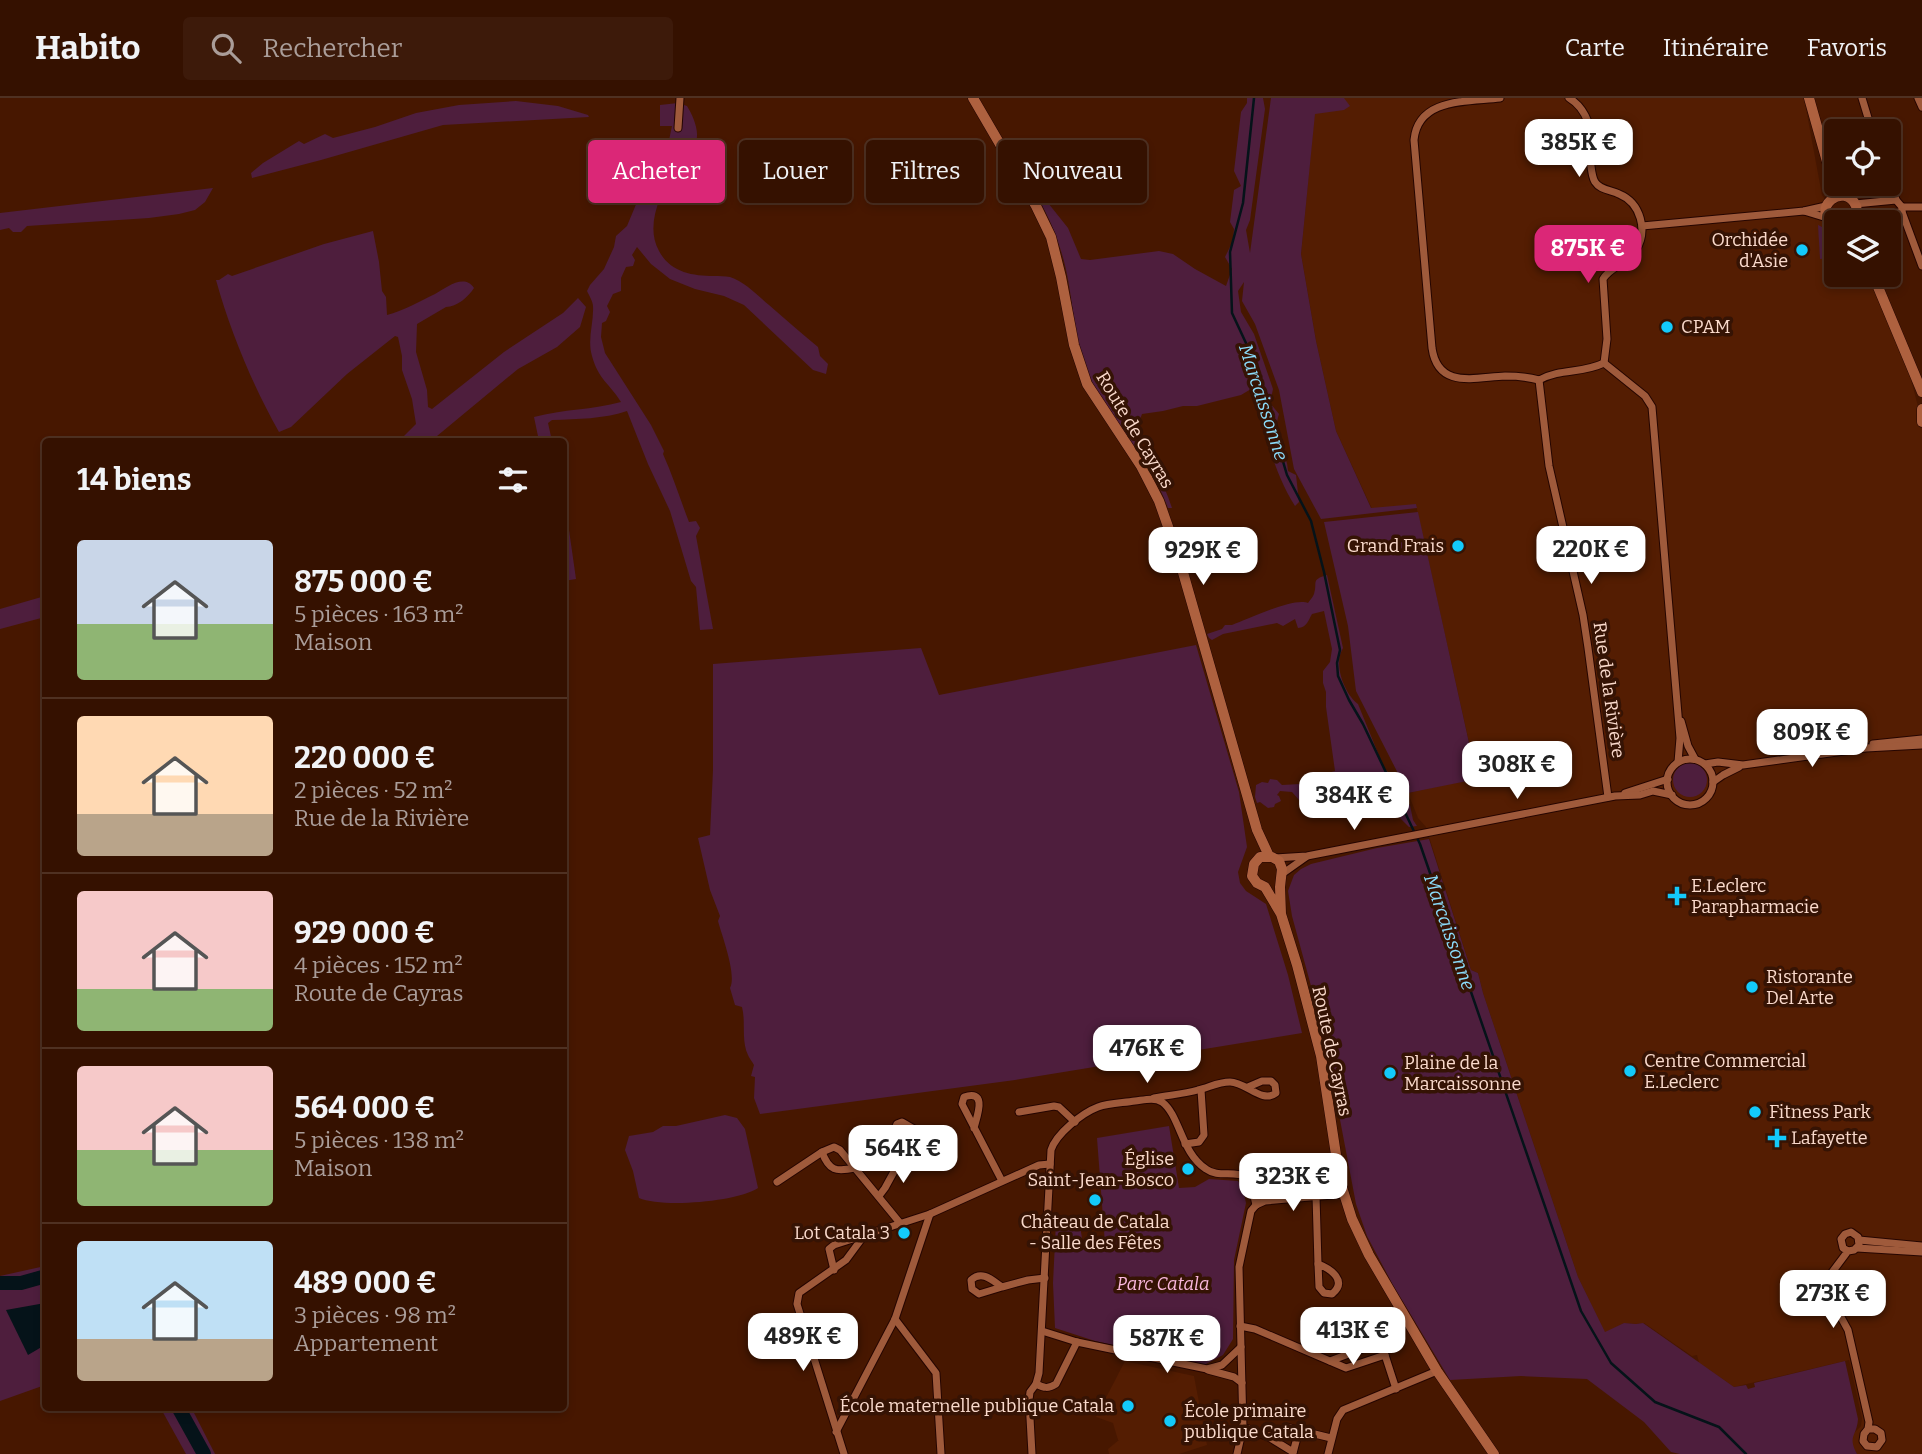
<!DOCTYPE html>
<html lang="fr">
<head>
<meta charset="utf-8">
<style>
  body { margin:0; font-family:Bitter,serif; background:#3d1a0a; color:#f1f3f6; height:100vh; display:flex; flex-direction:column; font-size:26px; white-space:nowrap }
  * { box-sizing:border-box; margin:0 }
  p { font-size:23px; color:#aa9d99 }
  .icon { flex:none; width:38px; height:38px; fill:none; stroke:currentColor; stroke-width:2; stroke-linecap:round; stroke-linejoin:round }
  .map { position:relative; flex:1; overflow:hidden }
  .drawer { position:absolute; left:42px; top:340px; width:525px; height:973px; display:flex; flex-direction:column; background:#351100; border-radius:7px; box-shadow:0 4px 10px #0003,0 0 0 2px #4f3122 }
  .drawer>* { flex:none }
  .hud { position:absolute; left:588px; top:42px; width:665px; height:63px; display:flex; gap:14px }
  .controls { position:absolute; left:1824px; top:21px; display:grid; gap:14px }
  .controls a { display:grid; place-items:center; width:77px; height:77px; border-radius:7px; background:#351100; box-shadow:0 4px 10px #0003,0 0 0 2px #4f3122; font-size:35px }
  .price { position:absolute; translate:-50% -60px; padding:0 16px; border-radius:14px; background:#fff; color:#222; font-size:23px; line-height:46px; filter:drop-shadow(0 2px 4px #0008) }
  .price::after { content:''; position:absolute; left:50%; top:42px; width:21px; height:16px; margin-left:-10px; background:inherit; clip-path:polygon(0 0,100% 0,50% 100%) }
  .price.current { background:#db2777; color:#fff }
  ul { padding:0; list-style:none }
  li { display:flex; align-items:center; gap:21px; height:175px; padding:0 35px }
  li+li { border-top:2px solid #4f3122 }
  li span { display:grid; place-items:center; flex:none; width:196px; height:140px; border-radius:7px; color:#555 }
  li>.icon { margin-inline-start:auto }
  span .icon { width:84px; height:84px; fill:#fffc; stroke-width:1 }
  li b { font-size:30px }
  h2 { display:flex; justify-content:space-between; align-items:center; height:84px; padding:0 35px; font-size:30px }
  .chip { padding:0 24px; border-radius:7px; background:#351100; box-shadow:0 4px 10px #0003,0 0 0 2px #4f3122; font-size:24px; line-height:63px }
  .chip.current { background:#db2777; color:#fff }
  header { display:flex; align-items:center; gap:42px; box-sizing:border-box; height:98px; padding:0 35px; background:#351100; border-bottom:2px solid #4f3122 }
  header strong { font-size:33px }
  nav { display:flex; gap:38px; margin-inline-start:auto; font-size:24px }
  .search { width:490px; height:63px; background:#3d1a0a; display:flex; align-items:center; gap:18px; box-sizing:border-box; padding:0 24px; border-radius:7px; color:#aa9d99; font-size:26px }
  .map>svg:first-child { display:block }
  .built { fill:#541d02 }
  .green { fill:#4e1e3d }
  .water { fill:#051319 }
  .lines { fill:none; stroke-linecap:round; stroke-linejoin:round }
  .stream { stroke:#051319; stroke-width:2.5 }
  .river { stroke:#051319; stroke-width:14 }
  .street-casing { stroke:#250500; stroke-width:9 }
  .secondary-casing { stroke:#250500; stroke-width:11 }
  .street { stroke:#9f5a3b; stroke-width:7 }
  .secondary { stroke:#ae613f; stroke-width:10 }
  .poi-dot { fill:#13cafb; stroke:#351304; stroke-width:2.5 }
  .labels { text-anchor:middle; stroke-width:7; stroke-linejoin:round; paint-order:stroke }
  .poi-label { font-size:18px; fill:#fadacc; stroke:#351304; text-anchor:start }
  .street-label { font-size:18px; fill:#fadacc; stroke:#351304 }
  .park-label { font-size:18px; font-style:italic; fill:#fab8de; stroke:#351304 }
  .water-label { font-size:19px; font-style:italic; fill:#8bdcfa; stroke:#351304 }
</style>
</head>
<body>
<header>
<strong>Habito</strong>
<div class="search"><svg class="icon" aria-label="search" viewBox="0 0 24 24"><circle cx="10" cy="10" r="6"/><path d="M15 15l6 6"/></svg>Rechercher</div>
<nav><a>Carte</a><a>Itinéraire</a><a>Favoris</a></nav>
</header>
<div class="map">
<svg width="1922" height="1356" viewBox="0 0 1922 1356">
  <rect width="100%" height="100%" fill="#471700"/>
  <g class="built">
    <path d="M1316,0H1804L1822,97L1841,124H1836V177H1871L1907,266L1922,324V1356H1857L1852,1348L1851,1338L1861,1328L1862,1320L1849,1262L1734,1289L1699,1265L1697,1257L1692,1258L1644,1225L1636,1226L1624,1225L1605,1235L1578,1179L1483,895L1478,875L1471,872L1426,729L1418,720L1408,695L1477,680L1416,407L1372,411L1336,333L1316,243L1301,156Z"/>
    <path d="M1125,1263L1194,1278L1207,1347L1179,1356H1109L1108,1351L1119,1342H1118L1113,1325L1096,1319Z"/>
  </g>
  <g class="green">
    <path d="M1247,0H1263L1265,11L1250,122L1246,132L1250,155L1271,0H1344L1350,8L1344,12L1315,16L1301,156L1316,243L1336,333L1371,410L1416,406L1417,410L1321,421L1294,371L1279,292L1255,226L1242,203L1244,184L1238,193L1241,214L1254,236L1273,291L1270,305L1279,316C1271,340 1287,351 1288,373L1296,377L1299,404L1295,408C1272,372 1265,330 1251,291L1241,297L1197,308H1183L1163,313L1142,316L1138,327L1133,333C1149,358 1163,382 1172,410H1168C1150,357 1104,320 1085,268C1072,231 1073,190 1061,153C1053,125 1039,101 1025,76L1068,130L1081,161L1090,162L1159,153L1173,156L1195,171L1226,188L1232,171L1225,159L1233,143L1234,131L1230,124L1234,92L1241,88L1234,73L1241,14L1247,5Z"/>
    <path d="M516,3L558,8L588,17L589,19L443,27L321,62L252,80L251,75L263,65L299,43L304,46L325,36L333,40L375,29L416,15L459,7Z"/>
    <path d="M678,5L687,8C692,16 700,33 696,43C692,55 680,63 674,73C660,96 645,128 659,153C670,174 692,178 714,178C719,178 725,178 730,179C744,183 758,198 769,207C785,221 801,235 818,249L820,258L828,266L826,276L813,272L744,207L724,198L695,191L670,181L651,166L637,149L632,157L635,162L633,168L626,169L621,180V193L613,196L607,208L610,214L606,223L602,225L601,239L605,255L651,327L664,353L663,356C673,378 680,401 689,424L696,423L700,430L696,438L713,531L700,532L696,489L691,483L670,413L648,366L627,313C603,321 578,321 552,322L548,325L552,343H539L534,319C563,311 593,312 621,304C610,286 598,281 592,258C587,241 594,225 593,208C593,204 589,197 587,193L590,187L604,171L614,149L616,138L627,128L652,68L653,52L660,54L668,47L672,28H660V7Z"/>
    <path d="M213,90L205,104L195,112L179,116L149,120L27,128L21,134H13L9,130L0,132V115Z"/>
    <path d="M1818,127L1836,136V159L1820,161Z"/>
    <path d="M373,133L379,164L382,193L386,199L387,217C403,213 420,203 435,196C446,190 464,175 474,190C468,199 457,209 446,209L417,226L416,254L427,292L428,309L432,311L504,254L563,215L578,200L586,209L580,229L557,249L518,271L431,343H399L416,326L412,301L402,272V258L398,239L395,238L347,276L291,329L279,334C253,288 230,233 216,182H219L228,176L232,178L324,146Z"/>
    <path d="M564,397L576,481L564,483Z"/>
    <path d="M1418,414L1477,681L1408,695L1356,593L1348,528L1324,424Z"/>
    <path d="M1327,477L1343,550C1333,566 1344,595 1358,606L1384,670L1395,681L1399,696L1404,705L1410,707L1413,722L1417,728L1409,729L1397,717L1398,709L1391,703L1386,686L1379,683L1364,681L1358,683L1352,689L1324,695L1318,701L1299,702L1292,694L1280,693L1277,697L1279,698L1281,703L1275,706L1274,709L1268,710L1260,704L1257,705L1255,699L1256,687L1262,684L1268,685L1270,681L1277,682L1282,687L1300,686L1302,681C1312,675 1323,677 1335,673L1326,609V594L1323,585V573L1330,564L1332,551L1324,513L1312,516C1308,523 1307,529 1298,530L1295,521L1283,528L1277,525L1223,536L1212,542L1209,540L1207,536L1222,531L1225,527H1232C1248,521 1294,499 1308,505C1310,502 1313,499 1314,496C1318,484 1310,482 1327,477Z"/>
    <path d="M45,498V519L0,531V511Z"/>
    <path d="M1196,547L1239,694L1247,749L1238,774L1240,785L1246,793L1266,806L1288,877L1302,935L1015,982L760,1016L754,1000L755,979L751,978L754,967C752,963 749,960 748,957C741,942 746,924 742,909L735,907L730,890C737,877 722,838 718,823L720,818L710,792L698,740L710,737L713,672V566L921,550L939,597Z"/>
    <circle cx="1690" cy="682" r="17"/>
    <path d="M1429,741L1471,872L1478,875L1483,895L1578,1179L1605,1234L1624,1225L1636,1226L1643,1225L1734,1289L1746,1287L1748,1291L1755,1289L1754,1285L1845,1263L1858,1321C1857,1338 1847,1338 1857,1356H1680L1671,1354L1644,1324L1587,1281L1521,1278L1450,1282L1393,1187L1367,1138L1356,1106L1323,932L1292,818L1288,793L1294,777L1301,771L1311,766L1377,750Z"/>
    <path d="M725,1017L737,1020L745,1031L758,1090C737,1104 662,1110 639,1100L633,1073L625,1052L629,1038L653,1034L663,1028H676Z"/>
    <path d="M1169,1028L1179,1090L1195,1089L1209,1081L1238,1083L1243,1091L1246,1105L1234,1162L1233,1241L1223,1257L1204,1267L1095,1243L1055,1230L1053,1185L1056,1124L1079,1121L1083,1147L1105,1146L1097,1040Z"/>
    <path d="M45,1168V1287L0,1303V1178Z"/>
    <path d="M160,1309H191L215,1356H186Z"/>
  </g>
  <path class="water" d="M45,1205V1247L28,1257L6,1212Z"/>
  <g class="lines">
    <path class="stream" d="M1254,0L1243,105L1230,154L1232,215L1252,258L1287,377L1311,423L1324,474L1340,552L1337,565L1338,578L1349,602L1363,626L1420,746L1581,1213L1611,1265L1655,1304L1719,1329L1746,1356"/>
    <g class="river">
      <path d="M0,1185H21L46,1178"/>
      <path d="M178,1309L204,1356"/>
    </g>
    <defs>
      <g id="street">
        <path d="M1500,0C1466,4 1418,0 1414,42L1432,250C1438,292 1476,279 1505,278C1517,278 1528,279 1539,282C1562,270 1581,276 1604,265"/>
        <path d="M1569,0C1579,6 1584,13 1588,24C1589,36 1589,75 1595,84C1600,92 1611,92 1619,96C1641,105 1648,133 1636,152C1627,166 1611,168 1603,181L1607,241L1604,265"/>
        <path d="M1862,0L1872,33"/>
        <path d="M1918,0L1922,9"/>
        <path d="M678,30L680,0"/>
        <path d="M1888,80L1896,102L1902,109V114L1922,168"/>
        <path d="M1855,106L1896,102"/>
        <path d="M1902,109H1922"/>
        <path d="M1804,113L1827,120"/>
        <path d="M1857,117L1902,114"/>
        <path d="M1642,128L1804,113L1826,108"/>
        <path d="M1604,265L1645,298L1652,309L1680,640L1678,664"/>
        <path d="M1539,282L1549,368L1583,517L1588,550L1608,699"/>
        <path d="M1681,623L1688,648L1695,661"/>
        <path d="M1873,646L1922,641"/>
        <circle cx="1690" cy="684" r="23"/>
        <path d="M1705,666L1718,664L1743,667L1866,650L1922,647"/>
        <path d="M1713,684L1723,677L1739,669"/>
        <path d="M1625,695L1668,681"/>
        <path d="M1275,760L1307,758L1615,698L1640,697L1653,693L1672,697"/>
        <path d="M1282,776L1306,759"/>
        <path d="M1154,1000C1169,997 1184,996 1198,992C1210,989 1218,984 1230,984C1246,984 1262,1006 1276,995L1275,987L1271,983H1262L1248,989"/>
        <path d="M1019,1014L1054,1008L1059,1009L1075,1024"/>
        <path d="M902,1024L914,1031V1038L902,1059C897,1047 891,1037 897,1026Z"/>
        <path d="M974,1030C977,1018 988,991 964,999L962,1006L1002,1083"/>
        <path d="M1185,1046L1199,1044L1204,1037L1201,992"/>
        <path d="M822,1054C829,1073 836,1074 855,1070"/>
        <path d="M1247,1079L1251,1085L1256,1107"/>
        <path d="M777,1084L822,1054L834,1049L840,1052L900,1125"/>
        <path d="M879,1098L885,1090L902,1059"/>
        <path d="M1316,1098L1318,1166"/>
        <path d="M1256,1107L1265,1103L1344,1096"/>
        <path d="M1859,1142L1922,1148"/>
        <path d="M1857,1150L1922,1154"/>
        <path d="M1848,1153L1843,1150L1841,1141L1845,1136L1851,1134L1858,1139L1859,1147L1854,1152L1848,1153L1830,1177L1828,1189L1831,1201L1848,1232L1869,1324L1868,1331L1864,1336L1863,1343L1867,1348L1877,1349L1882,1342L1881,1335L1875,1331H1868"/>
        <path d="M1318,1166C1331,1171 1348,1183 1332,1196L1324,1195L1319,1189Z"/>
        <path d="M834,1172L829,1151L834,1147L930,1116L1039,1067L1050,1066"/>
        <path d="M1002,1189L979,1196L972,1191L971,1182C982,1172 992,1182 1002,1189L1028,1182L1045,1180"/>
        <path d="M895,1221L936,1275L941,1356"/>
        <path d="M1240,1228L1255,1231L1346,1270L1385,1257L1396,1291"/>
        <path d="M1042,1233L1077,1244L1207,1271L1222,1267L1241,1249"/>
        <path d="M1077,1244L1056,1286C1048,1291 1044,1290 1036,1286L1039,1275L1051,1052C1056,1036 1082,1015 1098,1009C1109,1005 1123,1005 1135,1003C1144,1002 1154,999 1162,1004C1180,1017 1181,1055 1206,1071C1218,1080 1234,1072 1247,1079L1255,1075L1338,1072"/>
        <path d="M1330,1263L1375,1246L1382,1248L1385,1257"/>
        <path d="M1208,1272L1234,1279L1242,1285"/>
        <path d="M1243,1330C1252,1330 1258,1336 1267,1338C1275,1339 1282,1331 1290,1330L1331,1340"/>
        <path d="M836,1334L895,1221L930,1116"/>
        <path d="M1267,1338L1293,1354"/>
        <path d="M1293,1355L1299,1332"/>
        <path d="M844,1356L797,1206L799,1195L846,1162L863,1139"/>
        <path d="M1032,1356L1029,1302L1030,1294L1036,1286"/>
        <path d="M1237,1356L1243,1330L1239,1169L1251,1113L1256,1107L1263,1075"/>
        <path d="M1328,1356L1337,1321L1343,1312L1437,1273"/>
      </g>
      <g id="secondary">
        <path d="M973,0L1036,108L1051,139L1061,179L1074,247L1087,286L1141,368L1159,403L1178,457L1257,732L1269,758"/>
        <path d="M1809,0L1833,85V100"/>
        <path d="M1836,129C1807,111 1845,82 1856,108C1858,114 1857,119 1854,124"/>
        <path d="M1873,177L1922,294"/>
        <path d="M1922,311V324"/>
        <path d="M1281,816L1280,789L1282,771L1279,763L1272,759H1260L1254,766L1252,778L1257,785L1265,789L1281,816L1297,867L1321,958L1340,1083L1352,1121L1369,1157L1437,1273L1494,1356"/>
      </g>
    </defs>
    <use href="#street" class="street-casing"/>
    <use href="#secondary" class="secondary-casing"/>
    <use href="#street" class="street"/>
    <use href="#secondary" class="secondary"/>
  </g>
  <g class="poi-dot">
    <circle cx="1802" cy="152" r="7"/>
    <circle cx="1667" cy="229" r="7"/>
    <circle cx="1458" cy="448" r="7"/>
    <path d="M1673.5 787.5h7v7h7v7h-7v7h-7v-7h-7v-7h7z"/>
    <circle cx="1752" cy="889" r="7"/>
    <circle cx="1630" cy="973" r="7"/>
    <circle cx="1390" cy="975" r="7"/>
    <circle cx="1755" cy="1014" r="7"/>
    <path d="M1773.5 1029.5h7v7h7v7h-7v7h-7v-7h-7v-7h7z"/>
    <circle cx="1188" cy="1071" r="7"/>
    <circle cx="1095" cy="1102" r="7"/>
    <circle cx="904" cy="1135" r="7"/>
    <circle cx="1128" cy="1308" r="7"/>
    <circle cx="1170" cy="1323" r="7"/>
  </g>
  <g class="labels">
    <g class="poi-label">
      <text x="1788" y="148" text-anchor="end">Orchidée<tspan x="1788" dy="21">d'Asie</tspan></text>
      <text x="1681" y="235">CPAM</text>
      <text x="1444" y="454" text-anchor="end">Grand Frais</text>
      <text x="1691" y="794">E.Leclerc<tspan x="1691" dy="21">Parapharmacie</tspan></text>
      <text x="1766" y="885">Ristorante<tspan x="1766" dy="21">Del Arte</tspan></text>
      <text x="1644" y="969">Centre Commercial<tspan x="1644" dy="21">E.Leclerc</tspan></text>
      <text x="1404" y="971">Plaine de la<tspan x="1404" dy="21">Marcaissonne</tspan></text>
      <text x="1769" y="1020">Fitness Park</text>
      <text x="1791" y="1046">Lafayette</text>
      <text x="1174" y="1067" text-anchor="end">Église<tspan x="1174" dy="21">Saint-Jean-Bosco</tspan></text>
      <text x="1095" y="1130" text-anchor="middle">Château de Catala<tspan x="1095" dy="21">- Salle des Fêtes</tspan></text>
      <text x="890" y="1141" text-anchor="end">Lot Catala 3</text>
      <text x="1114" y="1314" text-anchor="end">École maternelle publique Catala</text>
      <text x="1184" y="1319">École primaire<tspan x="1184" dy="21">publique Catala</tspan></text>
    </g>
    <g class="street-label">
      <text transform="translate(1135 332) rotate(59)" y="6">Route de Cayras</text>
      <text transform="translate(1609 592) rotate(82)" y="6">Rue de la Rivière</text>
      <text transform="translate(1332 953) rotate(78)" y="6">Route de Cayras</text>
    </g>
    <g class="park-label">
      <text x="1163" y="1192">Parc Catala</text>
    </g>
    <g class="water-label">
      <text transform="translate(1264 304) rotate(72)" y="7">Marcaissonne</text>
      <text transform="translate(1450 834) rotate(71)" y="7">Marcaissonne</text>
    </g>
  </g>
</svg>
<div class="controls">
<a><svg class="icon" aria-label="locate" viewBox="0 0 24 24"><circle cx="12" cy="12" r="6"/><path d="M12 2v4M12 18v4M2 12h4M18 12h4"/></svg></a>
<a><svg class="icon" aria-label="layers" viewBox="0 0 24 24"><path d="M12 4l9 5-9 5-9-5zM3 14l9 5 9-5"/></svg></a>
</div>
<b class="price" style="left:1579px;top:81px">385K €</b>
<b class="price current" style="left:1588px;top:187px">875K €</b>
<b class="price" style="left:1591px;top:488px">220K €</b>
<b class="price" style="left:1203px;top:489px">929K €</b>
<b class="price" style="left:1812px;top:671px">809K €</b>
<b class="price" style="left:1517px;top:703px">308K €</b>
<b class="price" style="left:1354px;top:734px">384K €</b>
<b class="price" style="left:1147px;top:987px">476K €</b>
<b class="price" style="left:903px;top:1087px">564K €</b>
<b class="price" style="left:1293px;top:1115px">323K €</b>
<b class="price" style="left:1833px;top:1232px">273K €</b>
<b class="price" style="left:1353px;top:1269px">413K €</b>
<b class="price" style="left:803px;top:1275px">489K €</b>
<b class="price" style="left:1167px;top:1277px">587K €</b>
<div class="hud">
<a class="chip current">Acheter</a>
<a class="chip">Louer</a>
<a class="chip">Filtres</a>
<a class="chip">Nouveau</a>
</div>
<section class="drawer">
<h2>14 biens<svg class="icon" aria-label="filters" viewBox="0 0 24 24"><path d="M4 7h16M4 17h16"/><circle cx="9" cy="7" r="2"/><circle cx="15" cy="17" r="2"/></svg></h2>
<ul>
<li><span style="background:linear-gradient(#c9d6e8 60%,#8fb573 0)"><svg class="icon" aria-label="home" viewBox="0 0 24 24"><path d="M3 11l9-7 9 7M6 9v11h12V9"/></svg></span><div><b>875 000 €</b><p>5 pièces · 163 m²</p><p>Maison</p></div></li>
<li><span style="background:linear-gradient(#ffd9b3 70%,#b9a48a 0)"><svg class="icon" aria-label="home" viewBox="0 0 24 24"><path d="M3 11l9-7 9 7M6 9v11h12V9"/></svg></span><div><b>220 000 €</b><p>2 pièces · 52 m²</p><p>Rue de la Rivière</p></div></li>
<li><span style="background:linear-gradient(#f6c9c9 70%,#8fb573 0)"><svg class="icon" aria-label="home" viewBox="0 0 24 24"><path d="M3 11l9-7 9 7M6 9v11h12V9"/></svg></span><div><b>929 000 €</b><p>4 pièces · 152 m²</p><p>Route de Cayras</p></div></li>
<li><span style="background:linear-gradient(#f6c9c9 60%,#8fb573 0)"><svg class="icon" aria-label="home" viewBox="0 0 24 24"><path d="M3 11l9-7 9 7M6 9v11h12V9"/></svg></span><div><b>564 000 €</b><p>5 pièces · 138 m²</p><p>Maison</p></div></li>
<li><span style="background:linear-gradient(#bfe0f5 70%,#b9a48a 0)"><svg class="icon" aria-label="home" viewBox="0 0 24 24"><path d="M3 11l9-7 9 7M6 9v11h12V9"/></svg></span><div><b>489 000 €</b><p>3 pièces · 98 m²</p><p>Appartement</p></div></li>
</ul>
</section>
</div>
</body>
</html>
